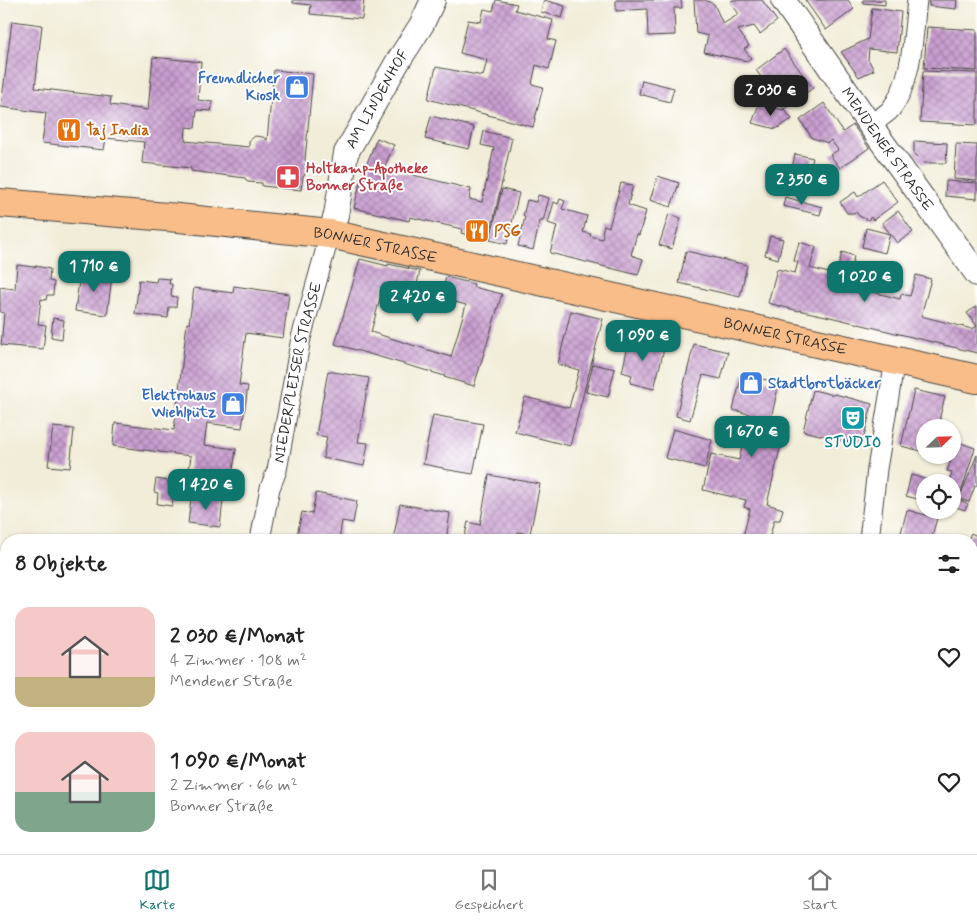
<!DOCTYPE html>
<html lang="de">
<head>
<meta charset="utf-8">
<style>
  body { margin:0; font-family:Mynerve,sans-serif; background:#f6f6f6; color:#222; height:100vh; display:flex; flex-direction:column; font-size:19px; white-space:nowrap }
  * { box-sizing:border-box; margin:0 }
  p { font-size:16px; color:#767676 }
  .icon { flex:none; width:28px; height:28px; fill:none; stroke:currentColor; stroke-width:2; stroke-linecap:round; stroke-linejoin:round }
  .map { position:relative; flex:1; overflow:hidden }
  .sheet { position:absolute; left:0px; top:534px; width:978px; height:321px; display:flex; flex-direction:column; background:#fff; border-radius:20px 20px 0 0; box-shadow:0 1px 4px #0004 }
  .sheet>* { flex:none }
  .needle { width:32px; rotate:67deg }
  .buttons { position:absolute; left:916px; top:419px; display:grid; gap:10px }
  .buttons a { display:grid; place-items:center; width:45px; height:45px; border-radius:50%; background:#fff; box-shadow:0 1px 4px #0004; font-size:25px }
  .price { position:absolute; translate:-50% -42px; padding:0 11px; border-radius:10px; background:#0f766e; color:#fff; font-size:16px; line-height:32px; filter:drop-shadow(0 1px 2px #0008) }
  .price::after { content:''; position:absolute; left:50%; top:30px; width:15px; height:11px; margin-left:-8px; background:inherit; clip-path:polygon(0 0,100% 0,50% 100%) }
  .price.selected { background:#222; color:#fff }
  ul { padding:0; list-style:none }
  li { display:flex; align-items:center; gap:15px; height:125px; padding:0 15px }
  li span { display:grid; place-items:center; flex:none; width:140px; height:100px; border-radius:15px; color:#555 }
  li>.icon { margin-inline-start:auto }
  span .icon { width:60px; height:60px; fill:#fffc; stroke-width:1 }
  li b { font-size:21px }
  h2 { display:flex; justify-content:space-between; align-items:center; height:60px; padding:0 15px; font-size:21px }
  .tabs { display:flex; justify-content:space-around; align-items:center; height:70px; border-top:1px solid #e0e0e0; background:#fff; font-size:14px; color:#767676 }
  .tabs a { display:grid; justify-items:center; gap:2px }
  .tabs .selected { color:#0f766e }
  .map>svg:first-child { display:block }
  .building { fill:url(#building-cross-hatch) }
  .lines { fill:none; stroke-linecap:round; stroke-linejoin:round }
  .minor-casing { stroke:#494845; stroke-width:21 }
  .tertiary-casing { stroke:#494845; stroke-width:26 }
  .primary-casing { stroke:#494845; stroke-width:30 }
  .minor { stroke:#fff; stroke-width:19 }
  .tertiary { stroke:#fff; stroke-width:24 }
  .primary { stroke:#f8bd89; stroke-width:28 }
  .labels { text-anchor:middle; stroke-width:4; stroke-linejoin:round; paint-order:stroke }
  .shop-label { font-size:15px; font-weight:bold; fill:#366cbe; stroke:#fff; text-anchor:end }
  .street-label { font-size:15px; fill:#2b2b2b; stroke:#fff }
  .food-label { font-size:15px; font-weight:bold; fill:#c56008; stroke:#fff; text-anchor:start }
  .health-label { font-size:15px; font-weight:bold; fill:#be3a42; stroke:#fff; text-anchor:start }
  .culture-label { font-size:15px; font-weight:bold; fill:#0d838f; stroke:#fff }
</style>
</head>
<body>
<div class="map">
<svg width="977" height="854" viewBox="0 0 977 854">
  <defs>
    <pattern id="building-cross-hatch" width="8" height="8" patternUnits="userSpaceOnUse" patternTransform="scale(1.25)"><rect width="8" height="8" fill="#c99ed0"/><path d="M0 0l8 8M0 8l8-8" fill="none" stroke="#a381a9"/></pattern>
  </defs>
  <rect width="100%" height="100%" fill="#fff"/>
  <filter id="ink" filterUnits="userSpaceOnUse"><feTurbulence type="fractalNoise" baseFrequency=".02" numOctaves="2"/><feDisplacementMap in="SourceGraphic" scale="10" xChannelSelector="R" yChannelSelector="G"/><feConvolveMatrix kernelMatrix="1 2 1 2 8 2 1 2 1" color-interpolation-filters="sRGB"/></filter>
  <filter id="wash" filterUnits="userSpaceOnUse"><feTurbulence type="fractalNoise" baseFrequency=".0096" numOctaves="4" result="noise"/><feDisplacementMap in="SourceGraphic" scale="20" xChannelSelector="R" yChannelSelector="G"/><feGaussianBlur stdDeviation="1.12" result="paint"/><feColorMatrix in="noise" values="0 0 0 0 0 0 0 0 0 0 0 0 0 0 0 0 0 1.4 0 .05"/><feComposite in="paint" operator="in"/></filter>
  <g filter="url(#wash)">
    <rect width="100%" height="100%" fill="#f2edd8"/>
    <g id="blocks">
      <g class="building">
        <path d="M293,0H364L362,19L310,14L311,5L293,3Z"/>
        <path d="M496,0L517,4L515,10L553,20L548,39L556,41L549,69L536,65L532,84L543,87L533,127L428,99L436,67L483,76L487,60L460,53L468,20L481,22L484,9L493,11Z"/>
        <path d="M544,0L565,6L562,18L541,12Z"/>
        <path d="M616,0H681L682,8H674L675,35L648,36L647,9L616,11Z"/>
        <path d="M694,0H705L714,4L723,24L739,14L730,2L733,0H762L777,21L760,34L754,26L738,30L749,46L744,49L751,58L747,61L704,52L708,36L696,33Z"/>
        <path d="M805,0H848L854,9L826,30Z"/>
        <path d="M863,0H885V5L863,3Z"/>
        <path d="M929,0H957L956,9L929,6Z"/>
        <path d="M872,8L901,12L897,52L869,49L868,59L874,70L859,77L841,52L868,39Z"/>
        <path d="M12,21L42,25L35,88L111,97L110,105L148,110L153,57L201,62L198,100L213,102L211,111L197,110L195,128L186,127L185,141L249,147V141L255,136L263,137L267,140L274,70L313,74L305,160L306,161L305,175L303,177L301,190L262,186V183L248,182L245,178L191,171V168L142,163L144,142L106,138L104,150L42,143L46,113L1,107Z"/>
        <path d="M927,27L977,30V71L924,68Z"/>
        <path d="M784,49L813,88L784,109L756,70Z"/>
        <path d="M923,71L977,73V125L920,122Z"/>
        <path d="M642,80L674,88L670,102L639,94Z"/>
        <path d="M824,103L843,132L853,125L869,148L840,168L830,155L838,150L831,140L828,143L812,138L800,120Z"/>
        <path d="M759,104L783,110L784,109L792,119L776,129L752,123Z"/>
        <path d="M431,116L474,127L469,149L425,139Z"/>
        <path d="M484,131L512,138L489,240L461,233L462,229L410,217L409,221L354,208L361,178L377,138L394,145L384,168L471,189L469,199L482,202L494,148L481,145Z"/>
        <path d="M914,141L947,143L946,163H923L914,154Z"/>
        <path d="M956,144L977,145V181L954,179Z"/>
        <path d="M795,154L813,158L809,173L792,169Z"/>
        <path d="M658,176L679,183L671,207L650,200Z"/>
        <path d="M882,180L898,202L873,220L871,217L868,220L859,216L856,212L853,213H847L840,202L855,192L858,197Z"/>
        <path d="M946,181L977,183V199L945,196Z"/>
        <path d="M621,183L633,185L628,205L646,211L639,235L637,234L631,255L643,259L638,275L550,253L557,226L548,223L554,202L558,204L560,199L565,201L562,209L587,216L583,232L591,234L590,236L602,239L603,234L602,233L604,225L609,227Z"/>
        <path d="M502,189L519,193L507,244L490,240Z"/>
        <path d="M538,195L549,198L543,221H540L533,250L518,246L525,217L523,216L527,200L536,202Z"/>
        <path d="M785,197L822,207L820,215L783,206Z"/>
        <path d="M898,211L913,232L897,243L882,223Z"/>
        <path d="M669,214L681,218L672,249L659,245Z"/>
        <path d="M866,228L890,234L885,253L862,247Z"/>
        <path d="M770,236L783,239L778,259L765,255Z"/>
        <path d="M799,242L816,247L810,268L836,275L842,252L854,256L851,271L847,270L842,288L860,293L861,289L900,299L901,294L910,296L916,275L931,279L921,316L972,329L977,326L967,313L977,306V353L826,316L807,312L799,310V311L768,303L777,269L795,273L798,262L794,261Z"/>
        <path d="M686,251L747,265L740,297L679,283Z"/>
        <path d="M360,259L388,266V264L420,271L415,292L384,284L371,332L451,357L466,305L441,298L446,277L474,284L473,287L502,294L474,386L444,377L445,376L335,344Z"/>
        <path d="M17,265L34,267L36,266L50,269L49,281L54,282L53,295H47L46,300L41,299L38,324L46,325L43,349L1,345L4,313L0,312V287L15,289Z"/>
        <path d="M96,272L111,274V277H112L107,315L75,311L80,273L95,275Z"/>
        <path d="M157,278L170,279L169,284H172L171,296L177,297L176,307H169L168,318L135,314L139,280L156,282Z"/>
        <path d="M234,286L289,294L283,338L246,333L239,385L248,386L242,428L207,423L204,445L236,449L232,478L200,474V472L189,470L191,456L113,446L115,423L174,430L187,323L189,324L194,288L233,293Z"/>
        <path d="M571,311L603,319L570,446L515,432L525,397L569,408L579,370L558,364Z"/>
        <path d="M53,318L64,320L62,339L51,337Z"/>
        <path d="M630,337L665,345L654,389L630,383L632,375L622,372Z"/>
        <path d="M694,344L728,352L721,379L703,375L690,420L676,416Z"/>
        <path d="M593,364L615,369L608,397L586,392Z"/>
        <path d="M328,371L369,378L358,442L368,443L364,466L323,458L327,437L316,435Z"/>
        <path d="M742,374L779,383L771,419L786,423L767,504L783,509L780,520H774L769,540H742L750,509L744,507L746,500L703,490L711,454L739,460L749,414L733,410Z"/>
        <path d="M813,390L834,395L835,394L872,404L862,445L803,431Z"/>
        <path d="M914,390L945,397L940,416V422L937,428H925V452L901,446Z"/>
        <path d="M433,415L483,424L473,474L443,469V468L423,464Z"/>
        <path d="M53,427L74,429L70,468L48,466Z"/>
        <path d="M673,429L712,440L705,468L665,458Z"/>
        <path d="M952,440L975,448L959,499L952,497V482H949L952,472L947,471L951,460H950L951,458L944,455H952Z"/>
        <path d="M977,455V486H975L969,502L959,499Z"/>
        <path d="M489,475L540,484L530,534L518,532L516,540H464L468,522L480,525Z"/>
        <path d="M911,475L932,481L931,482H925V501L906,496Z"/>
        <path d="M156,479L175,482L172,506L157,504L158,493L154,492Z"/>
        <path d="M199,491L209,492L208,498L223,500L220,527L188,523L191,499L198,500Z"/>
        <path d="M316,493L357,501L353,523L342,521L339,540H296L302,512L312,514Z"/>
        <path d="M959,500L968,504L965,510L956,507Z"/>
        <path d="M400,504L450,513L446,540H393Z"/>
        <path d="M907,510L937,518L931,540H899Z"/>
        <path d="M971,533L977,536V595L971,592V579L976,570L971,568V540H968Z"/>
        <path d="M0,826L6,827V849H30L29,854H0Z"/>
        <path d="M53,849H68L82,852V849H95L94,854H52Z"/>
        <path d="M209,849H244L243,854H208Z"/>
        <rect x="271" y="849" width="52" height="5"/>
        <path d="M602,849H626L639,854H600Z"/>
      </g>
    </g>
  </g>
  <g filter="url(#ink)">
    <use href="#blocks" fill-opacity="0" stroke="#494845" stroke-width="1"/>
    <g class="lines">
      <defs>
        <g id="minor">
          <path d="M870,125C876,120 886,115 891,109C913,81 913,34 917,0"/>
          <path id="s1" d="M260,540L270,488L277,470L301,338L330,234"/>
          <path d="M869,540L877,469L895,360"/>
          <path d="M861,849V854"/>
          <path d="M191,854L192,849"/>
        </g>
        <g id="tertiary">
          <path id="s2" d="M783,0L870,125L977,274"/>
          <path id="s3" d="M330,234L336,215L346,153L397,63L422,24L433,0"/>
        </g>
        <g id="primary">
          <path id="s4" d="M0,203L179,218L330,234L977,379"/>
        </g>
      </defs>
      <use href="#minor" class="minor-casing"/>
      <use href="#tertiary" class="tertiary-casing"/>
      <use href="#primary" class="primary-casing"/>
      <use href="#minor" class="minor"/>
      <use href="#tertiary" class="tertiary"/>
      <use href="#primary" class="primary"/>
    </g>
  </g>
  <defs>
    <symbol id="shop-square" viewBox="-11 -11 22 22"><rect x="-9" y="-9" width="18" height="18" rx="4" fill="#3f7fe0" stroke="#fff"/><path d="M-5-2.5h2.3a2.7 3.5 0 0 1 5.4 0H5L5.5 6h-11ZM-1.5-2.5h3a1.5 2.3 0 0 0-3 0Z" fill="#fff"/></symbol>
    <symbol id="restaurant-square" viewBox="-11 -11 22 22"><rect x="-9" y="-9" width="18" height="18" rx="4" fill="#e8710a" stroke="#fff"/><path d="M-5-6h1v4h1v-4h1v4h1v-4h1v5L-1.5 .5V6h-2V.5L-5-1ZM5-6V6H3V1.5H1.5Q1.5-4 5-6Z" fill="#fff"/></symbol>
    <symbol id="pharmacy-square" viewBox="-11 -11 22 22"><rect x="-9" y="-9" width="18" height="18" rx="4" fill="#e0444e" stroke="#fff"/><path d="M-2-6h4v4h4v4h-4v4h-4v-4h-4v-4h4Z" fill="#fff"/></symbol>
    <symbol id="theatre-square" viewBox="-11 -11 22 22"><rect x="-9" y="-9" width="18" height="18" rx="4" fill="#0f9aa8" stroke="#fff"/><path d="M-5-5.5Q0-4 5-5.5V0Q5 5 0 6Q-5 5-5 0ZM-3.3-2.5H-1v1.5H-3.3ZM1-2.5H3.3v1.5H1ZM-2.8 1Q0 5.5 2.8 1Z" fill="#fff"/></symbol>
  </defs>
  <g fill-rule="evenodd">
    <use href="#shop-square" x="283" y="73" width="28" height="28"/>
    <use href="#restaurant-square" x="55" y="116" width="28" height="28"/>
    <use href="#pharmacy-square" x="274" y="163" width="28" height="28"/>
    <use href="#restaurant-square" x="463" y="217" width="28" height="28"/>
    <use href="#shop-square" x="737" y="369" width="28" height="28"/>
    <use href="#shop-square" x="219" y="390" width="28" height="28"/>
    <use href="#theatre-square" x="839" y="404" width="28" height="28"/>
  </g>
  <g class="labels">
    <g class="shop-label">
      <text x="280" y="83">Freundlicher<tspan x="280" dy="17">Kiosk</tspan></text>
      <text x="768" y="388" text-anchor="start">Stadtbrotbäcker</text>
      <text x="216" y="400">Elektrohaus<tspan x="216" dy="17">Wiehlpütz</tspan></text>
    </g>
    <g class="street-label">
      <text dy="5" stroke="none"><textPath href="#s3" startOffset="145">AM LINDENHOF</textPath></text>
      <text dy="5" stroke="none"><textPath href="#s2" startOffset="182">MENDENER STRASSE</textPath></text>
      <text dy="5" stroke="none"><textPath href="#s4" startOffset="378">BONNER STRASSE</textPath></text>
      <text dy="5" stroke="none"><textPath href="#s4" startOffset="798">BONNER STRASSE</textPath></text>
      <text dy="5" stroke="none"><textPath href="#s1" startOffset="172">NIEDERPLEISER STRASSE</textPath></text>
    </g>
    <g class="food-label">
      <text x="86" y="135">Taj India</text>
      <text x="494" y="236">PSG</text>
    </g>
    <g class="health-label">
      <text x="306" y="173">Holtkamp-Apotheke<tspan x="306" dy="17">Bonner Straße</tspan></text>
    </g>
    <g class="culture-label">
      <text x="853" y="447">STUDIO</text>
    </g>
  </g>
</svg>
<div class="buttons">
<a><svg class="needle" viewBox="-14 -14 28 28"><path d="M0-13l5 13h-10z" fill="#e53935"/><path d="M0 13l5-13h-10z" fill="#767676"/></svg></a>
<a><svg class="icon" aria-label="locate" viewBox="0 0 24 24"><circle cx="12" cy="12" r="6"/><path d="M12 2v4M12 18v4M2 12h4M18 12h4"/></svg></a>
</div>
<b class="price selected" style="left:771px;top:117px">2 030 €</b>
<b class="price" style="left:802px;top:206px">2 350 €</b>
<b class="price" style="left:94px;top:293px">1 710 €</b>
<b class="price" style="left:865px;top:303px">1 020 €</b>
<b class="price" style="left:418px;top:323px">2 420 €</b>
<b class="price" style="left:643px;top:362px">1 090 €</b>
<b class="price" style="left:752px;top:458px">1 670 €</b>
<b class="price" style="left:206px;top:511px">1 420 €</b>
<section class="sheet">
<h2>8 Objekte<svg class="icon" aria-label="filters" viewBox="0 0 24 24"><path d="M4 7h16M4 17h16"/><circle cx="9" cy="7" r="2"/><circle cx="15" cy="17" r="2"/></svg></h2>
<ul>
<li><span style="background:linear-gradient(#f6c9c9 70%,#c2b280 0)"><svg class="icon" aria-label="home" viewBox="0 0 24 24"><path d="M3 11l9-7 9 7M6 9v11h12V9"/></svg></span><div><b>2 030 €/Monat</b><p>4 Zimmer · 108 m²</p><p>Mendener Straße</p></div><svg class="icon" aria-label="heart" viewBox="0 0 24 24"><path d="M12 20l-8-8c-3-5 5-10 8-4 3-6 11-1 8 4z"/></svg></li>
<li><span style="background:linear-gradient(#f6c9c9 60%,#7fa58c 0)"><svg class="icon" aria-label="home" viewBox="0 0 24 24"><path d="M3 11l9-7 9 7M6 9v11h12V9"/></svg></span><div><b>1 090 €/Monat</b><p>2 Zimmer · 66 m²</p><p>Bonner Straße</p></div><svg class="icon" aria-label="heart" viewBox="0 0 24 24"><path d="M12 20l-8-8c-3-5 5-10 8-4 3-6 11-1 8 4z"/></svg></li>
</ul>
</section>
</div>
<nav class="tabs">
<a class="selected"><svg class="icon" aria-label="map" viewBox="0 0 24 24"><path d="M3 6l6-2 6 2 6-2v14l-6 2-6-2-6 2zM9 4v14M15 6v14"/></svg>Karte</a>
<a><svg class="icon" aria-label="saved" viewBox="0 0 24 24"><path d="M7 4h10v16l-5-4-5 4z"/></svg>Gespeichert</a>
<a><svg class="icon" aria-label="home" viewBox="0 0 24 24"><path d="M3 11l9-7 9 7M6 9v11h12V9"/></svg>Start</a>
</nav>
</body>
</html>
